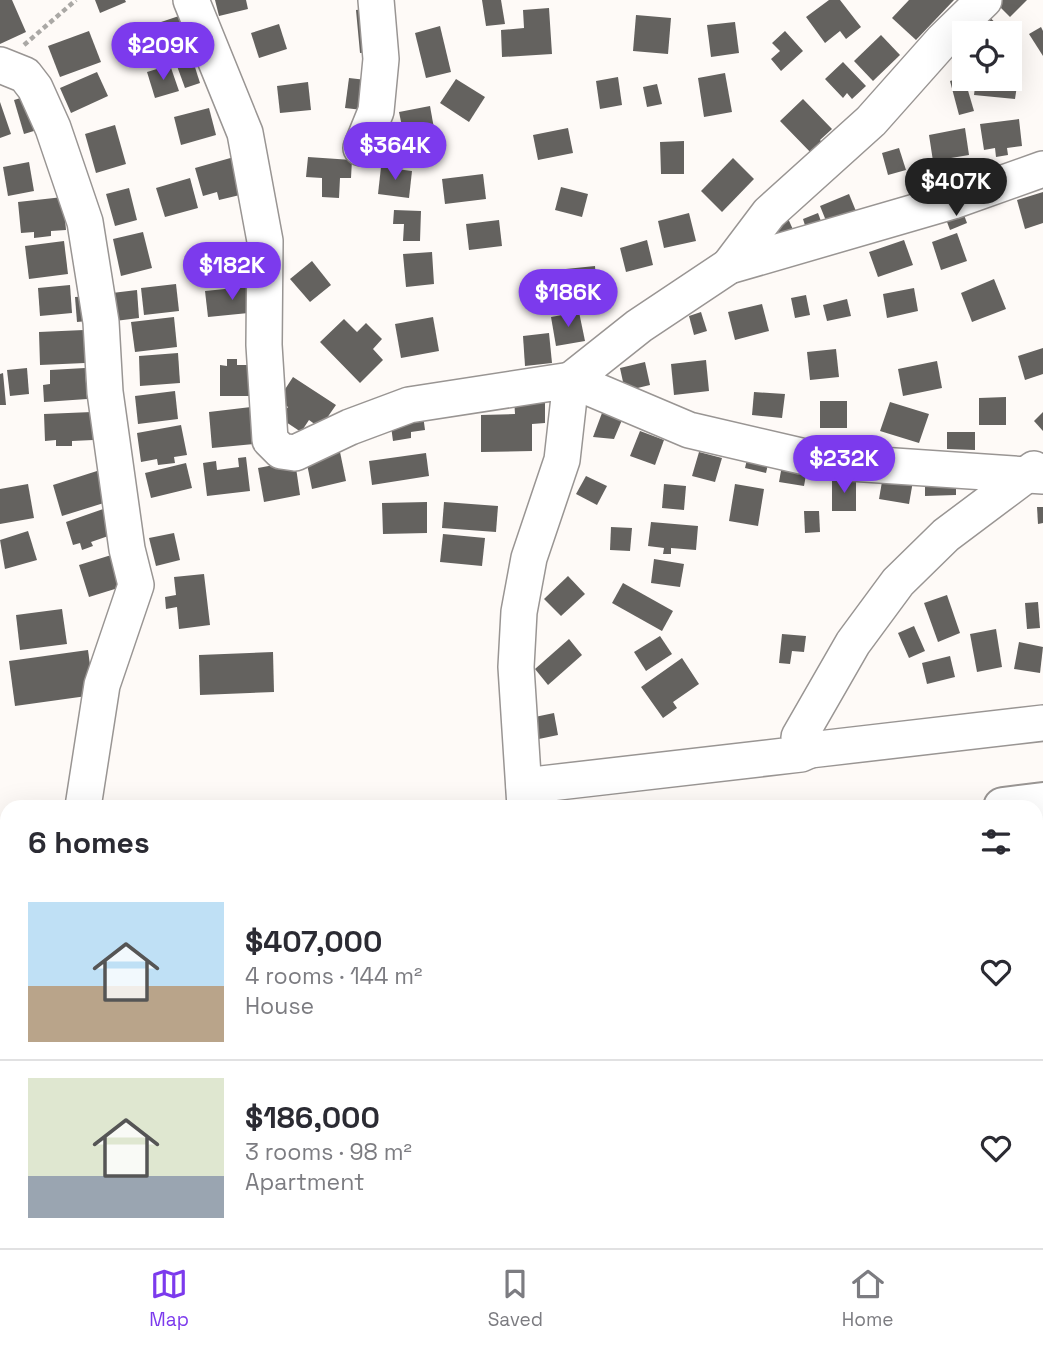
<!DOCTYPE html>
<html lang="en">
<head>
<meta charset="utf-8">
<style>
  body { margin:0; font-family:"Space Grotesk",sans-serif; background:#f7f7f7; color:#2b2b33; height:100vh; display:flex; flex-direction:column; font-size:26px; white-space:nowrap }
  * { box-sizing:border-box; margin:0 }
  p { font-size:23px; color:#7c7c81 }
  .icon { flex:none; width:38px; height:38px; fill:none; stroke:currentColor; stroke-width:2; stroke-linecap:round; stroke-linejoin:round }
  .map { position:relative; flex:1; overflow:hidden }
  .drawer { position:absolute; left:0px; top:800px; width:1043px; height:450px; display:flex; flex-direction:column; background:#fff; border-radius:21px 21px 0 0; box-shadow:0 7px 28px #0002 }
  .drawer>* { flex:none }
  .tools { position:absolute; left:952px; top:21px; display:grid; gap:14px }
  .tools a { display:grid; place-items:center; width:70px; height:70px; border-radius:0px; background:#fff; box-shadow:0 7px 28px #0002; font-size:35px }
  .price { position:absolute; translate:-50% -60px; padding:0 16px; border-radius:24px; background:#7c3aed; color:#fff; font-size:23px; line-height:46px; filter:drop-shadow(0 2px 4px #0008) }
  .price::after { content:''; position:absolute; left:50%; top:42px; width:21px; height:16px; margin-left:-10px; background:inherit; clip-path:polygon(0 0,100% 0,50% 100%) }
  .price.on { background:#222; color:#fff }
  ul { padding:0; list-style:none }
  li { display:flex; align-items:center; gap:21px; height:175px; padding:0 28px }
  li+li { border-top:2px solid #e1e1e2 }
  li span { display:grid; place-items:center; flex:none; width:196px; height:140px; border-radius:0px; color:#555 }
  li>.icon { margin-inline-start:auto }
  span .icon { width:84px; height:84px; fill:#fffc; stroke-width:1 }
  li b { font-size:30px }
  h2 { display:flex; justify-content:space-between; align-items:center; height:84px; padding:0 28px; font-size:30px }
  .tabs { display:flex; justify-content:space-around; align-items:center; height:98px; border-top:2px solid #e1e1e2; background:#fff; font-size:19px; color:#7c7c81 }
  .tabs a { display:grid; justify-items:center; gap:4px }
  .tabs .on { color:#7c3aed }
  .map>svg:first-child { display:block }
  .building { fill:#64625f }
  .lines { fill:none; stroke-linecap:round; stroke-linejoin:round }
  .minor-casing { stroke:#999593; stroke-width:38 }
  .highway-casing { stroke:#999593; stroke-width:42 }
  .path { stroke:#aaa8a5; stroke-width:4.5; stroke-dasharray:5 3.5; stroke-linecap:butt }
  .minor { stroke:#fff; stroke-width:35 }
  .highway { stroke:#fff; stroke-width:38 }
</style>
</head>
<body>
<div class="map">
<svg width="1043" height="1248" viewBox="0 0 1043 1248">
  <rect width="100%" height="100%" fill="#fefaf7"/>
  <g class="building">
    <path d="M0,0H12L26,32L0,44Z"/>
    <path d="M95,0H125L126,2L100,13Z"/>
    <path d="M215,0H246L248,9L219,16Z"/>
    <path d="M482,0H501L505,24L486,26Z"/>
    <path d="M829,0H840L861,27L846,39L840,31L825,43L806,17Z"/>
    <path d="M909,0H954L916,40L892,18Z"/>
    <path d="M993,0H1027L1010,17Z"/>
    <path d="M375,8L373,52L360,53L356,10Z"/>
    <path d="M549,8L552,54L502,57L501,30L524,28L523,10Z"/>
    <path d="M983,11L1002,29L998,33H964V44L958,38Z"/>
    <path d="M636,15L671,18L668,54L633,51Z"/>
    <path d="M179,16L188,45L149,58L140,29Z"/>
    <path d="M735,22L739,53L711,57L707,25Z"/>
    <path d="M279,24L287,49L259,58L251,33Z"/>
    <path d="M440,26L451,72L426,78L415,33Z"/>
    <path d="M1041,27L1043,31V56L1029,34Z"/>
    <path d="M89,31L101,62L60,77L48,46Z"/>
    <path d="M785,31L803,51L781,71L771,59L780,51L772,43Z"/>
    <path d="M881,35L900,55L873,81L854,61Z"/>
    <path d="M193,61L200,83L185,88L177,66Z"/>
    <path d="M843,62L866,86L852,99L847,93L843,98L825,79Z"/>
    <path d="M170,65L179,91L155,98L147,72Z"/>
    <path d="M1010,71L1019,72L1015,99L974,95L976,79H1010Z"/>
    <path d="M97,72L108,96L71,113L60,88Z"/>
    <path d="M725,73L732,112L704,117L698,78Z"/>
    <path d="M618,77L622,105L600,109L596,81Z"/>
    <path d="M964,77L974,111L959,115L950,81Z"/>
    <path d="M349,78L375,81L371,111L345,108Z"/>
    <path d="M456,79L485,97L469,122L440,103Z"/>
    <path d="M308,82L311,110L280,113L277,86Z"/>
    <path d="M657,84L662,104L647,107L643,87Z"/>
    <path d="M37,93L47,127L24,134L14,100Z"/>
    <path d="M803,99L832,129L820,140L826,147L815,157L780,121Z"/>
    <path d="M0,102L11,134L0,138Z"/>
    <path d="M430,106L437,145L407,151L399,112Z"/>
    <path d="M209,108L216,135L181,145L174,117Z"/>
    <path d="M1019,119L1022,146L1007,148L1008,155L996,157L995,148L984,150L980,124Z"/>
    <path d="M115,125L126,164L96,173L85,134Z"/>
    <path d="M568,128L573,153L538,160L533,135Z"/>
    <path d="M965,128L969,155L933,161L929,135Z"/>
    <path d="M684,141V174H661L660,142Z"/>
    <path d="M899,148L906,170L888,175L882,153Z"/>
    <path d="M234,157L244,194L219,200L217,192L203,196L195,168Z"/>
    <path d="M308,157L352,160L351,178H340L339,198L322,197V178L306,177Z"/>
    <path d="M733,158L754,179L722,212L701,191Z"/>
    <path d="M29,162L34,191L8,196L3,167Z"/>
    <path d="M954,162L964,184L940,195L930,173Z"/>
    <path d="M381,167L412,171L409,198L378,194Z"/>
    <path d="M483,174L486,199L445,204L442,179Z"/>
    <path d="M190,178L198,208L165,217L156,188Z"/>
    <path d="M561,187L588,194L582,217L555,210Z"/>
    <path d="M129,188L137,220L115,226L106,194Z"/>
    <path d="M1043,192V223L1025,229L1017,200Z"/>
    <path d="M849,194L860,221L831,233L820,206Z"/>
    <path d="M63,197L66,230L51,231V236L34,238V232L21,233L18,202Z"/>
    <path d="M961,207L967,223L950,230L944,214Z"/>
    <path d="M394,210L421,211L420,241H403L404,224H393Z"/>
    <path d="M689,213L696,241L664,248L658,221Z"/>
    <path d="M818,213L825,232L809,238L803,219Z"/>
    <path d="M786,214L795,234L778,242L769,222Z"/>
    <path d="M499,220L502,246L469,250L466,224Z"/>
    <path d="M143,232L152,268L121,276L113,239Z"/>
    <path d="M957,233L967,261L941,270L932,242Z"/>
    <path d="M647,240L653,265L626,272L620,248Z"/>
    <path d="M904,240L913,265L878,277L869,252Z"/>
    <path d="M64,241L68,274L29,279L25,246Z"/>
    <path d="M432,252L434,284L406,287L403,254Z"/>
    <path d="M312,261L331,285L310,302L290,279Z"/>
    <path d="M595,266L597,292L575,294L576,301L559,303L556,270Z"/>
    <path d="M994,279L1006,309L972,322L961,293Z"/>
    <path d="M176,284L179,311L144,315L141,288Z"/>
    <path d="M70,285L72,313L40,316L38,288Z"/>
    <path d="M255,286L258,312L208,317L205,291Z"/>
    <path d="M914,288L918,311L887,318L883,294Z"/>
    <path d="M137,290L139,318L115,321L112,293Z"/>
    <path d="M806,295L810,315L795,318L791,298Z"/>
    <path d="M95,296L97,320L77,322L75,297Z"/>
    <path d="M847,299L851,316L827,321L823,305Z"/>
    <path d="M762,304L769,331L735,340L728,312Z"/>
    <path d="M579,312L585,341L556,346L551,317Z"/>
    <path d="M701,312L707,331L694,335L689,316Z"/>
    <path d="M174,317L177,347L135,352L131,322Z"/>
    <path d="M433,317L439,351L401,358L395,324Z"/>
    <path d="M344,319L357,332L366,323L382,339L373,349L383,360L360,383L320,342Z"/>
    <path d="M84,330L85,363L40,365L39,332Z"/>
    <path d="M549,333L552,363L525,366L523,336Z"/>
    <path d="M1043,348V374L1025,380L1018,356Z"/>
    <path d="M836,349L839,377L810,380L807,352Z"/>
    <path d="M178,353L180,383L140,386L139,356Z"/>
    <path d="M227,359H237V365H255L256,396H220V365L227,366Z"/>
    <path d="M706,360L709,391L674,395L671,364Z"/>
    <path d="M937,361L942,388L903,396L898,369Z"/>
    <path d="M645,362L650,385L625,391L620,368Z"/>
    <path d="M27,368L29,394L10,396L7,370Z"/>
    <path d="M85,368L87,399L44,402L43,385L50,384V370Z"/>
    <path d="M3,373L6,405H0V374Z"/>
    <path d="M293,377L336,405L320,428L309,420L301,432L280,418L288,407L278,400Z"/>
    <path d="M175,391L178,419L138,424L135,396Z"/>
    <path d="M754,392L785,394L782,418L752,415Z"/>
    <path d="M545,397V423L532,424V451L481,452V415L515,414L514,398Z"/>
    <path d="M1006,397V425H979V398Z"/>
    <rect x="820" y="401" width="27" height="27"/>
    <path d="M890,402L929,414L919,443L880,431Z"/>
    <path d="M251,407L254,444L212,448L209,412Z"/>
    <path d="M92,412L93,440L72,441V446H56V440L45,441L44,414Z"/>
    <path d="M1043,412V431L1034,421Z"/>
    <path d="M602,413L622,420L614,439L593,437Z"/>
    <path d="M423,415L425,430L411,432V438L393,441L390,419Z"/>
    <path d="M181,425L187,455L174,457L175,463L158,465L157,459L141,462L137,433Z"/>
    <path d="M640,431L664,440L655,465L630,456Z"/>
    <path d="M947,432H975V450L947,449Z"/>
    <path d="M340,452L346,481L312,489L306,459Z"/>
    <path d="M699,452L722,458L715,482L692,476Z"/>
    <path d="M426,453L429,476L372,485L369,461Z"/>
    <path d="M748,455L769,460L766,473L745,468Z"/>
    <path d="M246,457L250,491L207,496L203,463L216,461L217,470L239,467L238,458Z"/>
    <path d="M783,460L808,464L804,486L779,482Z"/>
    <path d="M295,461L300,495L264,502L258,468Z"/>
    <path d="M186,463L192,488L151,498L145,473Z"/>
    <path d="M97,471L107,502L62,516L53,485Z"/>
    <path d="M925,472H956V495L925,496Z"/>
    <path d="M586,476L607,486L597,505L576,494Z"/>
    <path d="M883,476L913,481L909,504L879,499Z"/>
    <rect x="832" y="480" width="24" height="31"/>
    <path d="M28,484L34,518L0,524V489Z"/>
    <path d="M664,484L686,486L684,510L662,508Z"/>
    <path d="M735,484L764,489L758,526L729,521Z"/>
    <path d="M427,502V533L383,534L382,503Z"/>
    <path d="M444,502L498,506L496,532L442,528Z"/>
    <path d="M1037,507H1043V523L1038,524Z"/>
    <path d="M106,508L114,534L91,542L93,546L82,550L80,543L73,545L66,522Z"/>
    <path d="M804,511H819L820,532L805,533Z"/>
    <path d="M651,522L698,526L696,550L671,548V554H663L664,548L648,546Z"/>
    <path d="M611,527L632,528L630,551L610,550Z"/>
    <path d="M28,531L37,560L5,569L0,540Z"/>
    <path d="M174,533L180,560L156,566L149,538Z"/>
    <path d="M443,534L485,538L482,566L440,562Z"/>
    <path d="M121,552L131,584L89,597L79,565Z"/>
    <path d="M654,559L684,564L680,587L651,583Z"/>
    <path d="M204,574L210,625L179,629L177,607L166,609L165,597L176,595L174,577Z"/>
    <path d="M568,576L585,594L561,616L544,599Z"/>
    <path d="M623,583L673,611L662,631L612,603Z"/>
    <path d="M947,595L960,633L938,642L924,603Z"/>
    <path d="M1038,602L1040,628L1027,629L1025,603Z"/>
    <path d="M62,609L67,644L20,650L16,615Z"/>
    <path d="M914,626L925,651L909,658L898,633Z"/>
    <path d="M996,629L1002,667L977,672L970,634Z"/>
    <path d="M782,634L806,636L804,652L792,651L790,664L779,663Z"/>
    <path d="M660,636L672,654L646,671L634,652Z"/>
    <path d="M569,639L582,655L548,685L535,669Z"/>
    <path d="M1019,642L1043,647L1040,673L1014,669Z"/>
    <path d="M88,650L94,695L15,706L9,661Z"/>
    <path d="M273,652L274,692L200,695L199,655Z"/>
    <path d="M950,656L955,677L927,684L922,663Z"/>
    <path d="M682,658L699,684L673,702L677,708L663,718L641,687Z"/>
    <path d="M554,713L558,735L534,740L530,718Z"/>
    <path d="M167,1242H191L186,1248H162Z"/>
  </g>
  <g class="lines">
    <defs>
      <g id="minor">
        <path d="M191,0L245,133L265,241L264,345L270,440L281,451L295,453L350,427L409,405L571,380L562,460L529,558L519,612L516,667L525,807"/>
        <path d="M0,65L25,75L35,88L53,128L85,222L101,322L105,392L127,549L136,585L102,685L83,807"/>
        <path d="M361,148L376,111L381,59L376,0"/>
        <path d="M1043,169L953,201L729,266L639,326L571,380L689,430L801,456L850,463L1043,476"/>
        <path d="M729,266L769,213L871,121L943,40L984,0"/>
        <path d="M810,750L1043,723"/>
        <path d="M524,786L801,754L810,750L799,737L853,643L898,582L946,535L1034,469"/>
        <path d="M1036,1085L1043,1078"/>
        <path d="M0,1086L7,1087"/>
        <path d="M1036,1187L1043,1192"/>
        <path d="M299,1242L303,1248"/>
        <path d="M884,1248L889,1242"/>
      </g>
      <g id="highway">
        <path d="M1003,807L1043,802"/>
        <path d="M1036,896L1043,895"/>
        <path d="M0,906H7"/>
        <path d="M0,984L7,980"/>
      </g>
    </defs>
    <use href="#minor" class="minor-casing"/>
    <use href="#highway" class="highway-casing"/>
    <path class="path" d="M24,45L76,0"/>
    <use href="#minor" class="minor"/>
    <use href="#highway" class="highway"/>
  </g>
</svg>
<div class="tools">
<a><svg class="icon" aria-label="locate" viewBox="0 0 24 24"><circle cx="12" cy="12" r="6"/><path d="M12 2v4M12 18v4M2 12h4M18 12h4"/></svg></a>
</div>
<b class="price" style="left:163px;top:82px">$209K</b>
<b class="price" style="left:395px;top:182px">$364K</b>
<b class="price on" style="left:956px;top:218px">$407K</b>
<b class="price" style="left:232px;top:302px">$182K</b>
<b class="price" style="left:568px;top:329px">$186K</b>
<b class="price" style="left:844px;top:495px">$232K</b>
<section class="drawer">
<h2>6 homes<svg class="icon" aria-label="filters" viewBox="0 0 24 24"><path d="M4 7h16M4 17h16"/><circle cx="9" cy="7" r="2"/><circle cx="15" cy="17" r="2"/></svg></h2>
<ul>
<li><span style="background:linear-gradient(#bfe0f5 60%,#b9a48a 0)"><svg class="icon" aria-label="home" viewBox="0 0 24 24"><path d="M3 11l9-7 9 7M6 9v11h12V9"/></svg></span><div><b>$407,000</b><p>4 rooms · 144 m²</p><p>House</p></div><svg class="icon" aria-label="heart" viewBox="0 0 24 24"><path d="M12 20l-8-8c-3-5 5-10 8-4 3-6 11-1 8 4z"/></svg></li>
<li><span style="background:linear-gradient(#dfe7d0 70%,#9aa5b1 0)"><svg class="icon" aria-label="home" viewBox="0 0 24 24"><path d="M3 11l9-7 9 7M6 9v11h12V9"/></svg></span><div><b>$186,000</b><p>3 rooms · 98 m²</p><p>Apartment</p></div><svg class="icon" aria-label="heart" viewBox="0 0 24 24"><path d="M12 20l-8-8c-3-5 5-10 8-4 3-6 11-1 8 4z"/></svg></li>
</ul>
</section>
</div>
<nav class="tabs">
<a class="on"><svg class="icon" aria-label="map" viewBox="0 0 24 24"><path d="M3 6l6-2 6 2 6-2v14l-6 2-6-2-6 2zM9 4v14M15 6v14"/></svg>Map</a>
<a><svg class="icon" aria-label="saved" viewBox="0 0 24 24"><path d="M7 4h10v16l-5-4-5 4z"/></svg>Saved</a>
<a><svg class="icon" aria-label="home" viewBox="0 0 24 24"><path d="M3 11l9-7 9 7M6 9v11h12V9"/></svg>Home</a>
</nav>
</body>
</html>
